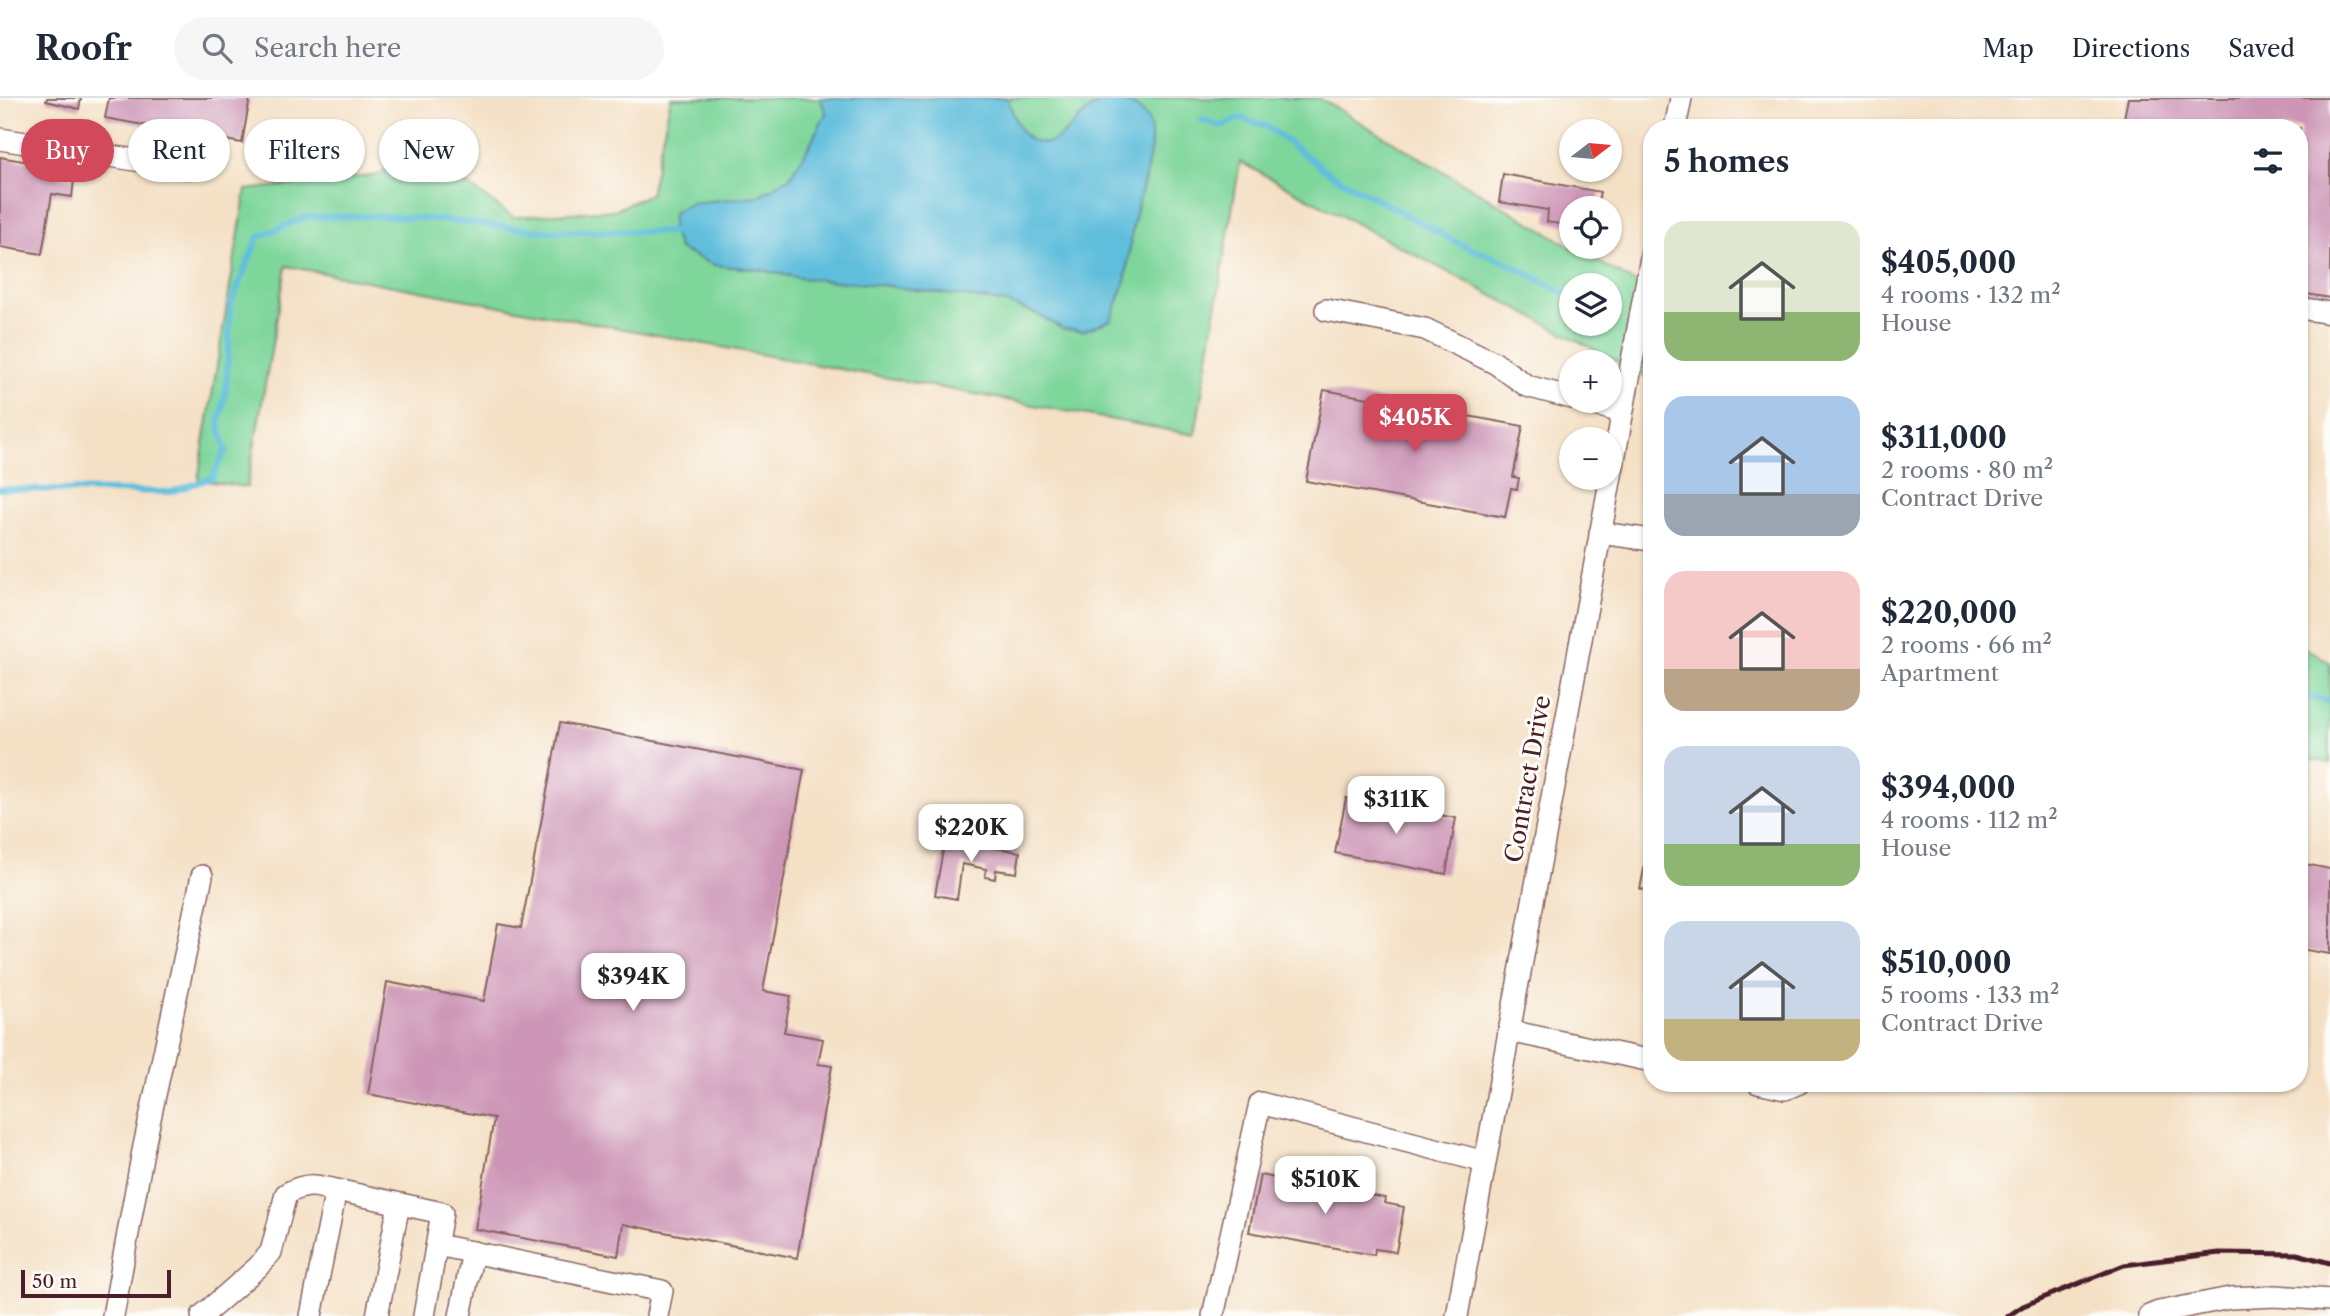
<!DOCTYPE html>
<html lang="en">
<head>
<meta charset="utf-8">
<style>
  body { margin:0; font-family:"Libre Caslon Text",serif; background:#f6f6f7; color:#1f2937; height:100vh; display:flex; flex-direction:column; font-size:26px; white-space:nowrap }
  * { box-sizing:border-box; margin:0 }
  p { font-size:23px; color:#747a83 }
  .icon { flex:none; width:38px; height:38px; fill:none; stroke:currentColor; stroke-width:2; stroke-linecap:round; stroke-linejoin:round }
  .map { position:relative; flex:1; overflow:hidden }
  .sheet { position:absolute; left:1643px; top:21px; width:665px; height:973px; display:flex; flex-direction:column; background:#fff; border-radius:28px; box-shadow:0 2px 5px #0004 }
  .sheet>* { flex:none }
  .guide { position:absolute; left:21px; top:21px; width:665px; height:63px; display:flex; gap:14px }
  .needle { width:46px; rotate:74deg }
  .tools { position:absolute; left:1559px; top:21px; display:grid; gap:14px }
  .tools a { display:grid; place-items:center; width:63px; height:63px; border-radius:50%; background:#fff; box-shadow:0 2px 5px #0004; font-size:35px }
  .scale { position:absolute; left:21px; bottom:18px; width:150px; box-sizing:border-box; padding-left:7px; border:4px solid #4a1f2b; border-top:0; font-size:19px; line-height:24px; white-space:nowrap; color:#4a1f2b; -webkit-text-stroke:5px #fdfcf7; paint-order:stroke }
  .price { position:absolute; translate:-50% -60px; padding:0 16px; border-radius:14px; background:#fff; color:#222; font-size:23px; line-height:46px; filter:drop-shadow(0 2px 4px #0008) }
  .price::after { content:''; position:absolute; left:50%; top:42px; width:21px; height:16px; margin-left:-10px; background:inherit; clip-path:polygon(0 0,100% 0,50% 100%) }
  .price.selected { background:#d1495b; color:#fff }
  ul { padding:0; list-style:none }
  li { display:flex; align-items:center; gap:21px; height:175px; padding:0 21px }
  li span { display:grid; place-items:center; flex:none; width:196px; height:140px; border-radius:21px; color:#555 }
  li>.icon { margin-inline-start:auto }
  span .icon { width:84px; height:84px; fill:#fffc; stroke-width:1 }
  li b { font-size:30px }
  h2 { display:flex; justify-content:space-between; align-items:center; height:84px; padding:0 21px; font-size:30px }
  .chip { padding:0 24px; border-radius:32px; background:#fff; box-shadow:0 2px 5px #0004; font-size:24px; line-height:63px }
  .chip.selected { background:#d1495b; color:#fff }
  header { display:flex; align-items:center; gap:42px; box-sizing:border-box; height:98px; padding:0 35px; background:#fff; border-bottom:2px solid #e0e1e3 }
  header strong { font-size:33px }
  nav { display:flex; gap:38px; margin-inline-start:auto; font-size:24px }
  .search { width:490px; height:63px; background:#f6f6f7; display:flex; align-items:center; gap:18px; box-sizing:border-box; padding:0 24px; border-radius:38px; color:#747a83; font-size:26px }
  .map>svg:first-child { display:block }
  .green { fill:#7ed69b; stroke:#647a63; stroke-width:2; fill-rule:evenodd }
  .water { fill:#5ebedc; stroke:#546e84; stroke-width:2 }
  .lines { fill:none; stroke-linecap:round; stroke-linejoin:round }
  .stream { stroke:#5ebedc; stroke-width:6 }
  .building { fill:#cd96b7 }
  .minor-casing { stroke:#866361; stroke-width:24 }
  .minor { stroke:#fff; stroke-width:21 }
  .rail { stroke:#4a1f2b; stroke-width:5 }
  .labels { text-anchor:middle; stroke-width:6; stroke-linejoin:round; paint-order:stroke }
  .street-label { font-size:24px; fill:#4a1f2b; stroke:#fdfcf7 }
</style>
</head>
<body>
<header>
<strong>Roofr</strong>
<div class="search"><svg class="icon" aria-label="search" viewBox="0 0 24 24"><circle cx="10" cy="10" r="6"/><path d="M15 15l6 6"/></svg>Search here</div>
<nav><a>Map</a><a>Directions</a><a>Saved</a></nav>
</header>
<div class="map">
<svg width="2330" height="1218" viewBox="0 0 2330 1218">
  <rect width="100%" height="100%" fill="#fdfcf7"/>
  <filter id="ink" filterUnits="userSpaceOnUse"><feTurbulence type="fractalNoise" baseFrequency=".0143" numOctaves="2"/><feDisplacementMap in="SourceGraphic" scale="14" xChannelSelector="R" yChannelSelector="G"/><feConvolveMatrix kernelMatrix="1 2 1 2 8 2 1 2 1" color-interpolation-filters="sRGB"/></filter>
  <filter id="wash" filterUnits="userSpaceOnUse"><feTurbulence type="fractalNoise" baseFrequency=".00686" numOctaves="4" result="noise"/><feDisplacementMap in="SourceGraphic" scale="28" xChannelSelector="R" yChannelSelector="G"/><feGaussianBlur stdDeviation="1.57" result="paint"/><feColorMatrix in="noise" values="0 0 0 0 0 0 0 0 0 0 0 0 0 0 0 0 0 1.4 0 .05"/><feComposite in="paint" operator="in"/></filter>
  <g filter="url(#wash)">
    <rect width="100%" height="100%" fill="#f4e0c5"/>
    <g class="green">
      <path d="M671,0H1319L1575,151L1652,194V282L1240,64L1195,337L286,168L247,389L198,382L246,92L378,77L415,50L513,119L615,112L650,96ZM1572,187H1610V226H1572Z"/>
      <path d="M2300,547L2330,564V665L2310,661L2300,655Z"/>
    </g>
    <path class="water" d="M820,0H1007C1015,18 1019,46 1045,45C1069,44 1084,0 1116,2C1130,3 1143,11 1149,24C1158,49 1137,103 1133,129C1129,148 1129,168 1124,187C1120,199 1115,210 1111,222L1083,233L1063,231L1037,216L1003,204L881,187L799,180L762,172L714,167L679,151L672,130L673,115L691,105L758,98L789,80L807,52L826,15Z"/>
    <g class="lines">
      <g class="stream">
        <path d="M1202,22L1223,28L1240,20L1266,28L1332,77L1460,146L1508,165L1572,199"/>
        <path d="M0,391L171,394L212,380L226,352L219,328L226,291L231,206L258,139L306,119L383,118L445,122L539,133L682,134"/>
        <path d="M2300,596L2330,604"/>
      </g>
    </g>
    <g id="blocks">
      <g class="building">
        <path d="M47,0H81L79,11L46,3Z"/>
        <path d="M109,0H250L242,45L105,20Z"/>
        <path d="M2128,0H2330V200L2300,195V30H2122Z"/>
        <path d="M0,59L57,69L56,79L74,82L72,99L52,96L42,156L0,149Z"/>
        <path d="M1503,76L1600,94L1597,110H1572V128L1547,124L1548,112L1499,104Z"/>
        <path d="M1324,292L1523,328L1513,379L1519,380L1517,391L1511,390L1505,419L1306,383Z"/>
        <path d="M560,625L804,672L763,893L791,898L784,934L823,941L818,966L832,968L797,1160L623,1126L618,1158L475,1131L494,1020L368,996L387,884L484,903L498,826L521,830Z"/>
        <path d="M1346,700L1456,720L1446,776L1335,755Z"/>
        <path d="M1651,737H1652V793L1640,791Z"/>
        <path d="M945,741L1020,754L1017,775L996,772L995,781L985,779L986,771L962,766L957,801L935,797Z"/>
        <path d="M2300,765L2330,771V856L2300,851Z"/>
        <path d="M1260,1077L1385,1100L1384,1105L1404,1109L1396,1154L1375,1151L1374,1157L1249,1134Z"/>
      </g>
    </g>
  </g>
  <g filter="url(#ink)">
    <use href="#blocks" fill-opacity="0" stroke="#866361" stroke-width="2"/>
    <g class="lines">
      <defs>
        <g id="minor">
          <path d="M1675,30L1681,0"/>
          <path d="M0,41L187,70"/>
          <path d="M2300,210L2330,215"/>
          <path d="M1326,212L1425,231L1495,265L1527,288L1572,300"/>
          <path d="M1581,303L1622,314"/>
          <path d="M1600,435L1652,442"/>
          <path d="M1509,933L1652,963"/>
          <path d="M1758,985L1785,991L1799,985"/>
          <path d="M327,1090L442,1115L424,1218"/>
          <path d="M437,1147L662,1193L657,1218"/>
          <path d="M113,1218L143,1053L202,778"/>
          <path d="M202,1218L258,1169L271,1154L286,1096C303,1086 320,1084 335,1097L311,1218"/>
          <path d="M377,1218L399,1106"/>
          <path d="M460,1218L473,1154"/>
          <path d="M1213,1218L1260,1005L1485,1064"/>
          <path d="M1457,1218L1652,154"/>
          <path d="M2149,1218L2159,1214L2230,1200L2276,1198L2330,1202"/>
        </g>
      </defs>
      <use href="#minor" class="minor-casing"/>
      <use href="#minor" class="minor"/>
      <path class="rail" d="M2008,1218L2023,1208L2124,1167L2219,1155L2297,1156L2330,1165"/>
    </g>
  </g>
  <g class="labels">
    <g class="street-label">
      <text transform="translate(1528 681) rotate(-80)" y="8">Contract Drive</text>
    </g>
  </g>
</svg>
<div class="tools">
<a><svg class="needle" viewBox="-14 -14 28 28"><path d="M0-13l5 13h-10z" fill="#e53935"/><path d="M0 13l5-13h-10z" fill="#747a83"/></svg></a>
<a><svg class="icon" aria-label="locate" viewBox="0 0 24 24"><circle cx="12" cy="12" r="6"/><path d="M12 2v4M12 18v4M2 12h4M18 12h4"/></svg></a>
<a><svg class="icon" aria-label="layers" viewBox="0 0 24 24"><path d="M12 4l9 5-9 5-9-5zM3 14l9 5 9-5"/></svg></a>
<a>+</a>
<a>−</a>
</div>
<div class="scale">50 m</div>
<b class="price selected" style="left:1415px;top:356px">$405K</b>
<b class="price" style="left:1396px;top:738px">$311K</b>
<b class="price" style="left:971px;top:766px">$220K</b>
<b class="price" style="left:633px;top:915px">$394K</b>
<b class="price" style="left:1325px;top:1118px">$510K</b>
<div class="guide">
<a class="chip selected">Buy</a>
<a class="chip">Rent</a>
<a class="chip">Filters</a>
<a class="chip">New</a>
</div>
<section class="sheet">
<h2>5 homes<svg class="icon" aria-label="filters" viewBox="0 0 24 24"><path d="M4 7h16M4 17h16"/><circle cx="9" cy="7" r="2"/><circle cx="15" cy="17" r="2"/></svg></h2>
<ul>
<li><span style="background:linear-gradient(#dfe7d0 65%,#8fb573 0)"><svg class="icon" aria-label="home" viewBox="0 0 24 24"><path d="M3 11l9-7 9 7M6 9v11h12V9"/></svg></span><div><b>$405,000</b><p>4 rooms · 132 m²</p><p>House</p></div></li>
<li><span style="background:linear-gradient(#a9c7e8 70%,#9aa5b1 0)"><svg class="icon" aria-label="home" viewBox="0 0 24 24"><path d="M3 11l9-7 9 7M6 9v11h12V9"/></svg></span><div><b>$311,000</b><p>2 rooms · 80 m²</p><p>Contract Drive</p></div></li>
<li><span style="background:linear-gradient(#f6c9c9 70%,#b9a48a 0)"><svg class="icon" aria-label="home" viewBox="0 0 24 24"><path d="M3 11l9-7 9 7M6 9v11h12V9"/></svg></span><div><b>$220,000</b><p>2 rooms · 66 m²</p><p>Apartment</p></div></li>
<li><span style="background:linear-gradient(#c9d6e8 70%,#8fb573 0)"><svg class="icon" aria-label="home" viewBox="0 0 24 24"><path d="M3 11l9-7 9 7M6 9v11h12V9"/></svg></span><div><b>$394,000</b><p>4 rooms · 112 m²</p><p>House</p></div></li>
<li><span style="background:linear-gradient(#c9d6e8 70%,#c2b280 0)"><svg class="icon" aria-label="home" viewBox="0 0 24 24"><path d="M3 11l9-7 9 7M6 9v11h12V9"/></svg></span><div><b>$510,000</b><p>5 rooms · 133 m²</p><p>Contract Drive</p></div></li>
</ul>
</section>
</div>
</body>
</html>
